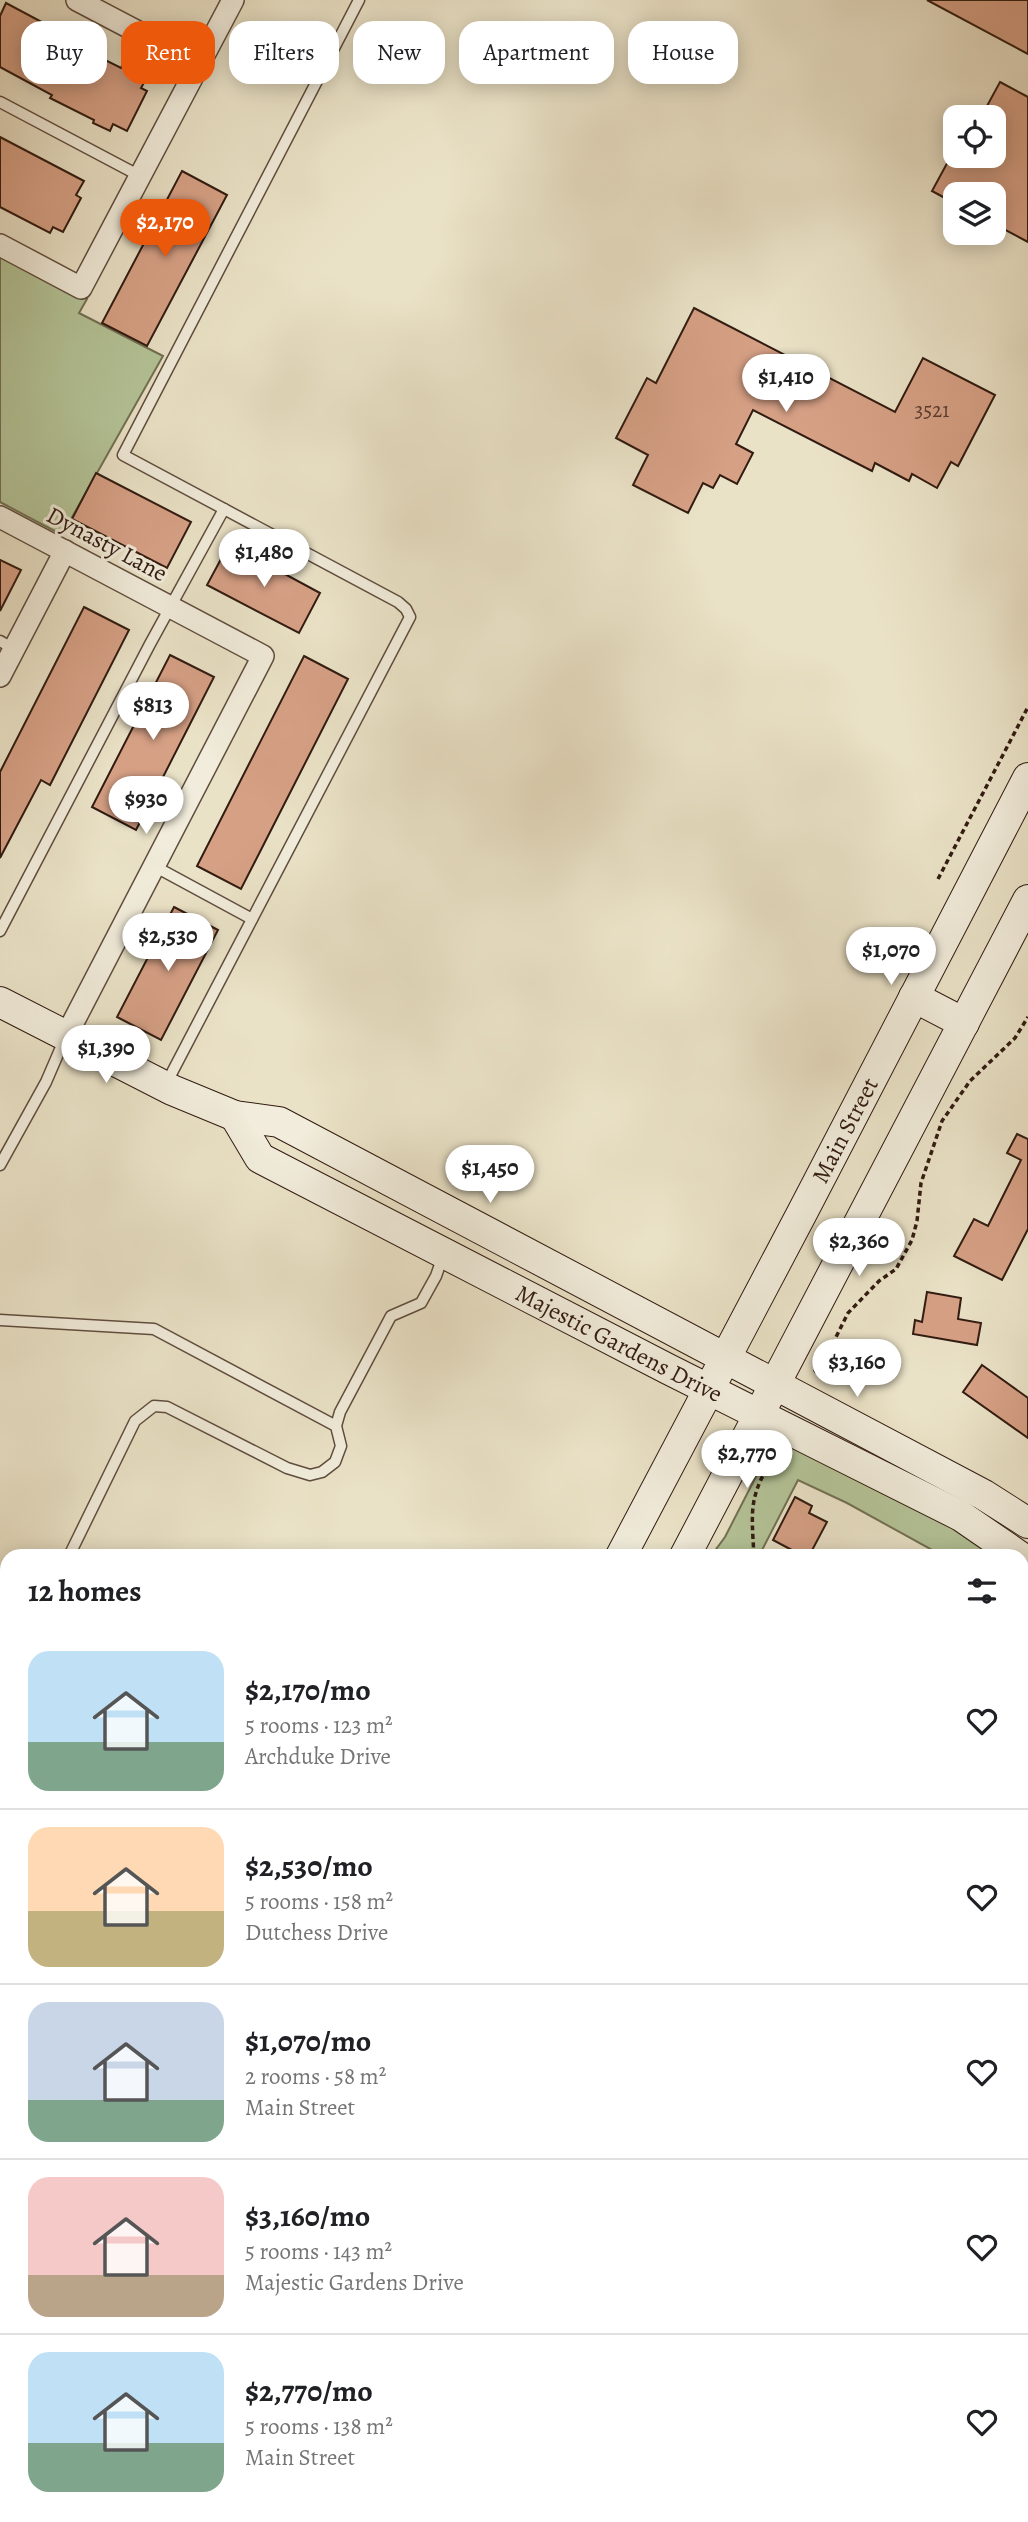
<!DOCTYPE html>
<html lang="en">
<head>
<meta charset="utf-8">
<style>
  body { margin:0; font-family:Alegreya,serif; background:#f2f2f2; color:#202124; height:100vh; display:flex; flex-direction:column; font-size:26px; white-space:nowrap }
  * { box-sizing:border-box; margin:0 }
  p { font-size:23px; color:#757577 }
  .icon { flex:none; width:38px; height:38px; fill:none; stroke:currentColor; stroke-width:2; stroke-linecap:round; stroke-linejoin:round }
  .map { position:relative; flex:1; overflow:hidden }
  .details { position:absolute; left:0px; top:1549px; width:1029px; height:975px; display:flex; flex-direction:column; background:#fff; border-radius:21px 21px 0 0; box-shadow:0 4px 18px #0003 }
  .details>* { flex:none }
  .hud { position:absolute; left:21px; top:21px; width:987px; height:63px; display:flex; gap:14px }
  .fabs { position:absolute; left:943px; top:105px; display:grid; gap:14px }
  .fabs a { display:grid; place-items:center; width:63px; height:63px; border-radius:14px; background:#fff; box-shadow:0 4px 18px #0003; font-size:35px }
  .price { position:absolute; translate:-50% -60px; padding:0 16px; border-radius:24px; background:#fff; color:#222; font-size:23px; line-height:46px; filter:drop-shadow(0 2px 4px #0008) }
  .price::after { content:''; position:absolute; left:50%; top:42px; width:21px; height:16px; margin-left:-10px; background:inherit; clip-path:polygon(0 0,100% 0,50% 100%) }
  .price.active { background:#ea580c; color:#fff }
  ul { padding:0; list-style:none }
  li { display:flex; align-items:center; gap:21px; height:175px; padding:0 28px }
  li+li { border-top:2px solid #e0e0e0 }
  li span { display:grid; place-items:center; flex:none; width:196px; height:140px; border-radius:21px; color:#555 }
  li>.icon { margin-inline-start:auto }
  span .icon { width:84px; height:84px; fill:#fffc; stroke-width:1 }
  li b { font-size:30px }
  h2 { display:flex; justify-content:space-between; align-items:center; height:84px; padding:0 28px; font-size:30px }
  .chip { padding:0 24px; border-radius:21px; background:#fff; box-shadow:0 4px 18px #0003; font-size:24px; line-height:63px }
  .chip.active { background:#ea580c; color:#fff }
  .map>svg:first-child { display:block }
  .green { fill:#b4c498; stroke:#727054; stroke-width:2 }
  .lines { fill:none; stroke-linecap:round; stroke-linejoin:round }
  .canal { stroke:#9bbcbd; stroke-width:19 }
  .building { fill:#d6a085; stroke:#311b11; stroke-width:2 }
  .lane-casing { stroke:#5f4d3e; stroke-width:13 }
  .street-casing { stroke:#5f4d3e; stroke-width:24 }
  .secondary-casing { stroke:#311b11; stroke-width:32 }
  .path { stroke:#311b11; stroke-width:3.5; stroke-dasharray:5 3.5; stroke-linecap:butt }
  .lane { stroke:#f1ecdb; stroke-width:10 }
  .street { stroke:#f1ecdb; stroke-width:21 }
  .secondary { stroke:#f1ecdb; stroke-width:30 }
  .labels { text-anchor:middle; stroke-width:6; stroke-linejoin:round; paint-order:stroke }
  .number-label { font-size:21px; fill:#5a3c2e }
  .street-label { font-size:24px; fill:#311b11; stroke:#f1ecdb }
</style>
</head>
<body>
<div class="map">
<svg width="1028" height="2522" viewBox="0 0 1028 2522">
  <rect width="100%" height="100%" fill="#eae2c7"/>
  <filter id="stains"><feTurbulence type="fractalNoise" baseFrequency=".00286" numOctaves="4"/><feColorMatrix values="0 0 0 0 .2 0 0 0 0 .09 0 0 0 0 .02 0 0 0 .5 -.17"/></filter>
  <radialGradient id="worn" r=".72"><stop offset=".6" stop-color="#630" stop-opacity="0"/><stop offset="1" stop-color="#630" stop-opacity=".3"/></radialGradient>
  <g class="green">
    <path d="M0,254L87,299L79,313L163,356L62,535L0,502Z"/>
    <path d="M792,1438L815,1448L1001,1556H943L847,1503L798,1480L759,1556H711L725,1537L768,1453Z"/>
    <path d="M316,2516H476L486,2522H313Z"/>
  </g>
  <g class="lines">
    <g class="canal">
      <path d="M344,2518L352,2522"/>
      <path d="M218,2522L221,2516"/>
    </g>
  </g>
  <g class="building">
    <path d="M927,0H1028V54Z"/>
    <path d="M6,3L70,37L67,41L121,68L122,66L127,69L129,64L144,72L141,79L145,81L141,88L147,91L127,131L113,124L110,131L93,123L94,120L50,98L52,95L0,67V16Z"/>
    <path d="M1000,82L1028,97V242L994,224V194H956V204L932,191L951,156H994V117H981Z"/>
    <path d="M0,137L84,181L76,195L81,198L63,232L53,227L50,233L0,207Z"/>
    <path d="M182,171L227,195L147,346L102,323Z"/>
    <path d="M694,308L895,412L923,358L995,395L958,466L951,462L937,488L912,474L909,481L875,463L872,471L753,410L736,444L753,453L737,484L720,475L713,488L703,483L688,513L633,485L648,455L616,438L647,378L656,383Z"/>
    <path d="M96,473L191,522L167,568L72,519Z"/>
    <path d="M229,544L320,593L299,633L207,585Z"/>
    <path d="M0,560L21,570L0,611Z"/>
    <path d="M84,607L129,630L50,785L41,780L0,858V772Z"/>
    <path d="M170,655L214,677L136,830L92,807Z"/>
    <path d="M304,656L348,679L241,889L197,866Z"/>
    <path d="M174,907L218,930L161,1040L117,1017Z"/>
    <path d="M1017,1134L1028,1139V1229L1002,1280L954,1256L974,1219L988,1226L1021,1160L1007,1153Z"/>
    <path d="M927,1292L961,1298L958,1319L981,1323L977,1345L913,1334L915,1320L922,1322Z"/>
    <path d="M982,1365L1028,1398V1438L963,1392Z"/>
    <path d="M795,1497L812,1506L809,1513L827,1522L809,1556H803L773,1540Z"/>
  </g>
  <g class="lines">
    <defs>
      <g id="lane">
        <path d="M0,102L140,176"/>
        <path d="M0,641L14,649"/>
        <path d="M154,866L252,919"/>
        <path d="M0,931L150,644L224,509"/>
        <path d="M166,1084L410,617L406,609L398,602L123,455L359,0"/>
        <path d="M0,1165L46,1082L65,1038"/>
        <path d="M0,1320L154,1329L336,1426L341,1446L335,1462L322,1472L310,1475L287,1468L167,1407L154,1406L135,1421L69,1556"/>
        <path d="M336,1426L340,1412L391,1316L421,1303L436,1276L443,1256"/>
        <path d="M1022,2048L1028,2038"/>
        <path d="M0,2386L7,2389"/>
        <path d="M0,2490L7,2476"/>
        <path d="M777,2522L780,2516"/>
      </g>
      <g id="street">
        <path d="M77,0L199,64"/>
        <path d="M0,245L81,288L233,0"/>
        <path d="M0,517L263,656L66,1036"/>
        <path d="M0,676L65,551"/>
        <path d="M0,1613L7,1615"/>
        <path d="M0,1786L7,1773"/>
        <path d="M1022,1794L1028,1802"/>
        <path d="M1022,1849L1028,1843"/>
        <path d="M0,1886L7,1872"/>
        <path d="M0,2125L7,2112"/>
        <path d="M0,2268L7,2272"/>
        <path d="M1022,2308L1028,2297"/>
        <path d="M746,2516L756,2522"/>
        <path d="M51,2522L54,2516"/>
        <path d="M911,2522L914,2516"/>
      </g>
      <g id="secondary">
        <path d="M914,997L964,1023"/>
        <path d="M0,1002L172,1090L235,1116L279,1122L984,1495L1028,1523"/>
        <path id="s1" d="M235,1116L260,1158L668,1369L961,1516L1019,1556"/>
        <path id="s2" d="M621,1556L802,1213L1028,778"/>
        <path d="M685,1556L1028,900"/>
        <path d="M140,2522L143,2516"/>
        <path d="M304,2522L307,2516"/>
      </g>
    </defs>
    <use href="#lane" class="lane-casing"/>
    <use href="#street" class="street-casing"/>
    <use href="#secondary" class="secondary-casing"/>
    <g class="path">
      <path d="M938,879L1028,707"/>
      <path d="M814,1372L821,1367L848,1313L879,1281L896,1269L912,1240L917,1221L921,1183L942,1121L970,1081L1015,1038L1028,1017"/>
      <path d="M754,1556C751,1505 749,1496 777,1451"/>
      <path d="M332,2522L335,2516"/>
    </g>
    <use href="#lane" class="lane"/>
    <use href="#street" class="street"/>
    <use href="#secondary" class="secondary"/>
  </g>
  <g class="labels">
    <g class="number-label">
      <text x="932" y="417">3521</text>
    </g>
    <g class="street-label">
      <text transform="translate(107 544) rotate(28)" y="8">Dynasty Lane</text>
      <text dy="8" stroke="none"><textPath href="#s2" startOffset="481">Main Street</textPath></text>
      <text dy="8" stroke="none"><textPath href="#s1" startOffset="453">Majestic Gardens Drive</textPath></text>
    </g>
  </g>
  <rect width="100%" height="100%" filter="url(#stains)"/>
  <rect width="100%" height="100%" fill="url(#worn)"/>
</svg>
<div class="fabs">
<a><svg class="icon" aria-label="locate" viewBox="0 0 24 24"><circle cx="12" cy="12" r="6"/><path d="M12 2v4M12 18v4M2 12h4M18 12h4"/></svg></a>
<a><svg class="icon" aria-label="layers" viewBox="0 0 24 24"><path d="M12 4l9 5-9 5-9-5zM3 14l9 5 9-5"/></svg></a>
</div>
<b class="price active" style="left:165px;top:259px">$2,170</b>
<b class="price" style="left:786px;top:414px">$1,410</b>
<b class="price" style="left:264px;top:589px">$1,480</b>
<b class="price" style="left:153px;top:742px">$813</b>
<b class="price" style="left:146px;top:836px">$930</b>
<b class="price" style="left:168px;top:973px">$2,530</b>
<b class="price" style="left:891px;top:987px">$1,070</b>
<b class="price" style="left:106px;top:1085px">$1,390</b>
<b class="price" style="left:490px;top:1205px">$1,450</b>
<b class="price" style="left:859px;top:1278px">$2,360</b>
<b class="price" style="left:857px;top:1399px">$3,160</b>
<b class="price" style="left:747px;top:1490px">$2,770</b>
<div class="hud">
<a class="chip">Buy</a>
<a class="chip active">Rent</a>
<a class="chip">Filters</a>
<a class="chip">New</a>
<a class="chip">Apartment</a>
<a class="chip">House</a>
</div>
<section class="details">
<h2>12 homes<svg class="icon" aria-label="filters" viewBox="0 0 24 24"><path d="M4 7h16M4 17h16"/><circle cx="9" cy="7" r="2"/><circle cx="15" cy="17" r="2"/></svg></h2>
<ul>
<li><span style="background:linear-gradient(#bfe0f5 65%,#7fa58c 0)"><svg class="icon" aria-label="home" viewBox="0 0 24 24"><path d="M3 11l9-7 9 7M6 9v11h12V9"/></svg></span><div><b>$2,170/mo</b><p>5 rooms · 123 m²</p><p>Archduke Drive</p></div><svg class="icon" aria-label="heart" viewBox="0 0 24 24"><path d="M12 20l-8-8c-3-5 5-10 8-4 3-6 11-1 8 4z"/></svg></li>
<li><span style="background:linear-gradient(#ffd9b3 60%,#c2b280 0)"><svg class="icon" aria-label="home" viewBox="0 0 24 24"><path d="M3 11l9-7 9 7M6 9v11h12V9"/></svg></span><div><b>$2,530/mo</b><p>5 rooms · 158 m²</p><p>Dutchess Drive</p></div><svg class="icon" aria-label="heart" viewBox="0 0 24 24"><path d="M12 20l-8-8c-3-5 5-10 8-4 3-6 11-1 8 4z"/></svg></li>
<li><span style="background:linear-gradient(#c9d6e8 70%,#7fa58c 0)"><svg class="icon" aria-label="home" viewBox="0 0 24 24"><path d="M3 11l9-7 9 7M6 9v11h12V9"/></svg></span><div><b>$1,070/mo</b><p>2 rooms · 58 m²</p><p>Main Street</p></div><svg class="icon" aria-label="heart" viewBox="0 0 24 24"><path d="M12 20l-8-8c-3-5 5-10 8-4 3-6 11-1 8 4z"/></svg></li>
<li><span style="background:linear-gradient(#f6c9c9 70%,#b9a48a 0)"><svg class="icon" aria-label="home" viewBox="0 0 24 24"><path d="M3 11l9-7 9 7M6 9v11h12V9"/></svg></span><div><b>$3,160/mo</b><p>5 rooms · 143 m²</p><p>Majestic Gardens Drive</p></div><svg class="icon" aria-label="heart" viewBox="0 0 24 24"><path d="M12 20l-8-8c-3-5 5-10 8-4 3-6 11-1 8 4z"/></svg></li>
<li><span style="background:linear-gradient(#bfe0f5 65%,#7fa58c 0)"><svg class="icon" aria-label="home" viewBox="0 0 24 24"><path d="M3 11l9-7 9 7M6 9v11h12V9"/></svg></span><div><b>$2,770/mo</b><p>5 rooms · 138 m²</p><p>Main Street</p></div><svg class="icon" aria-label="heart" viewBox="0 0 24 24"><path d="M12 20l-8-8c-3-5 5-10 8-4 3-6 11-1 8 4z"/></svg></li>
</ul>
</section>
</div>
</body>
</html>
